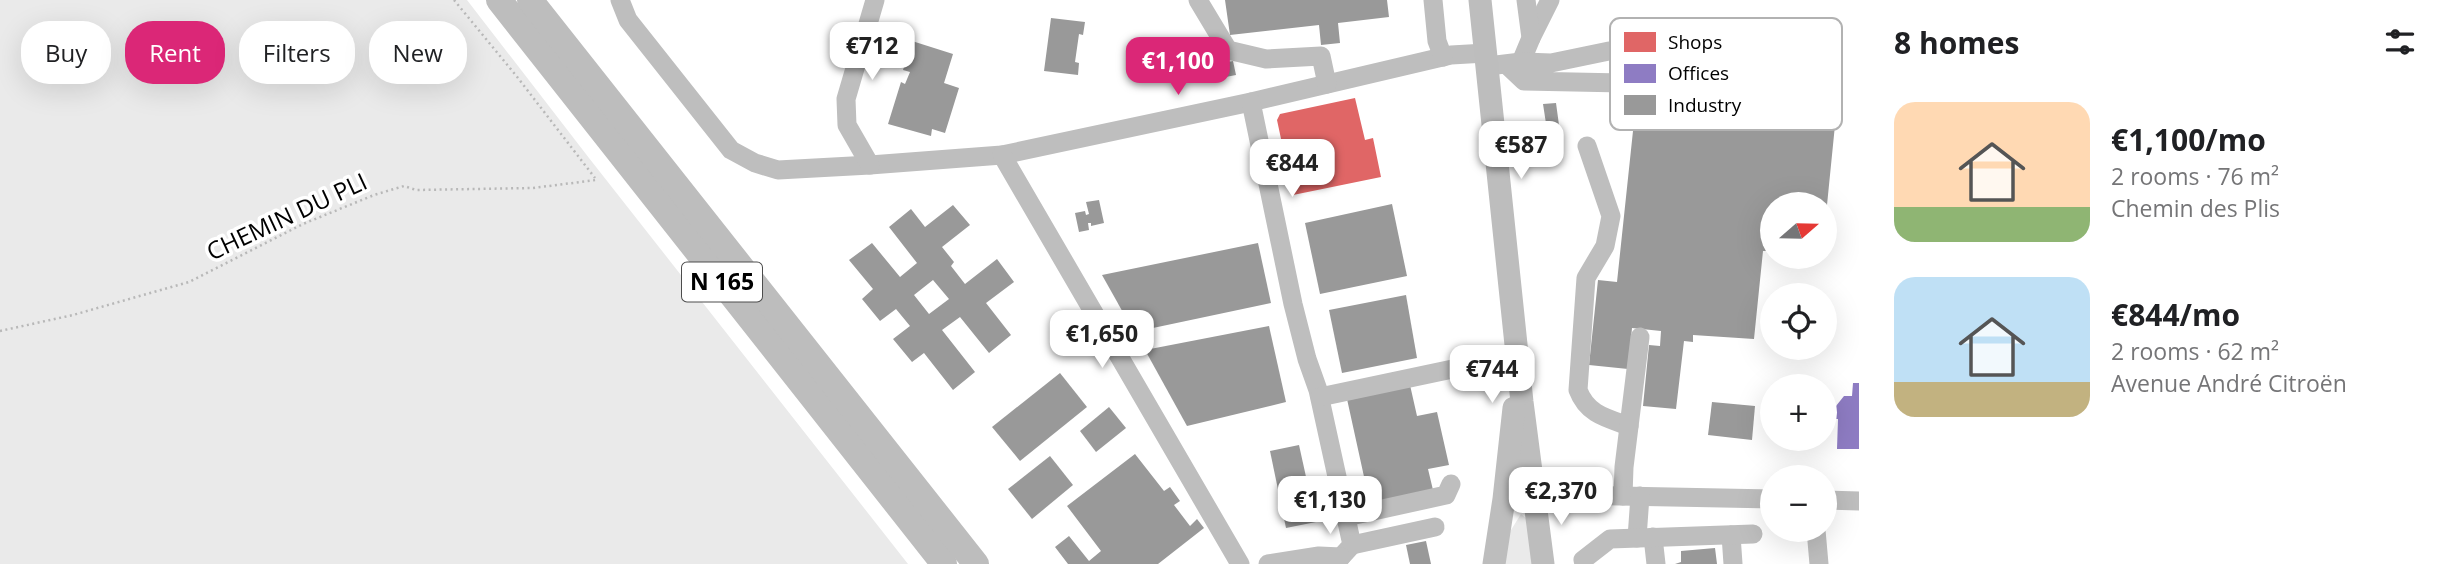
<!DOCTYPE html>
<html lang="en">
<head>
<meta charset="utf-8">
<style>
  body { margin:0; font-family:"Open Sans",sans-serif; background:#f2f2f2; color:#202124; height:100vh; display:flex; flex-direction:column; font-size:26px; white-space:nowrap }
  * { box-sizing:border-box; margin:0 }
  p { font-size:23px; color:#757577 }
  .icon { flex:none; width:38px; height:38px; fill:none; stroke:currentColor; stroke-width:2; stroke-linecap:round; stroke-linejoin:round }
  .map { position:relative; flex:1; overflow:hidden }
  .side { display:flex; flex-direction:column; background:#fff; width:595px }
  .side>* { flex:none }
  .top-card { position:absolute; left:21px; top:21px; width:665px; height:63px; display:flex; gap:14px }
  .needle { width:46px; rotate:70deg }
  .tools { position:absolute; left:1760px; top:192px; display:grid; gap:14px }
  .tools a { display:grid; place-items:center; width:77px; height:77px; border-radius:50%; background:#fff; box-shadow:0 7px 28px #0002; font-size:35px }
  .price { position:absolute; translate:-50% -60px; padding:0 16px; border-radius:14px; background:#fff; color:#222; font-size:23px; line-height:46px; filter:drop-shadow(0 2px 4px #0008) }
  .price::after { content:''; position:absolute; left:50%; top:42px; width:21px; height:16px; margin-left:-10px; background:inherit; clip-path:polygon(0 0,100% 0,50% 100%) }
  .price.current { background:#db2777; color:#fff }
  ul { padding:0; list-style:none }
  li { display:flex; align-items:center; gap:21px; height:175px; padding:0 35px }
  li span { display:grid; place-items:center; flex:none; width:196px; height:140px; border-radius:21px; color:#555 }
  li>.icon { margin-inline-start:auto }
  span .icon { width:84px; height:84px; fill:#fffc; stroke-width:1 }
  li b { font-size:30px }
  h2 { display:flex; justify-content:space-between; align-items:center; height:84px; padding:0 35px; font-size:30px }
  .chip { padding:0 24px; border-radius:28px; background:#fff; box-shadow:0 7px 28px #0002; font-size:24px; line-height:63px }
  .chip.current { background:#db2777; color:#fff }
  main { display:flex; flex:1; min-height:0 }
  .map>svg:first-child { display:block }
  .green { fill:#eaeaea }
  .shops { fill:#e06666 }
  .offices { fill:#8e7cc3 }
  .industry { fill:#999; fill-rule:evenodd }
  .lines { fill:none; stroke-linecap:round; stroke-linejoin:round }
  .path { stroke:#b8b8b8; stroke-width:2.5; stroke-dasharray:2 3.5; stroke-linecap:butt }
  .minor { stroke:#bebebe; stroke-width:19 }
  .major { stroke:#bdbdbd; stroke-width:23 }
  .highway { stroke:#bdbdbd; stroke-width:26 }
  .labels { text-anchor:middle; stroke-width:7; stroke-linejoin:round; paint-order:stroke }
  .shield { fill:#fff; stroke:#4c4c4c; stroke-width:2 }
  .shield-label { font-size:23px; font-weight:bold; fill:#000 }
  .street-label { font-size:24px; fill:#000; stroke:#fff }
  .key { fill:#fff; stroke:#b2b2b2; stroke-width:2 }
  .key-label { font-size:19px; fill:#000 }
</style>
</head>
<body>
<main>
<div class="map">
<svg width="1859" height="564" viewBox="0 0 1859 564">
  <rect width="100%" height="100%" fill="#fff"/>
  <g class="green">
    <path d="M0,0H467L589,158L908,564H0Z"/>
    <path d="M1521,514L1527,519L1533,564H1500L1506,538Z"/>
  </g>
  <path class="shops" d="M1355,98L1365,140L1373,138L1381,177L1293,195L1277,120L1280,114Z"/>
  <path class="offices" d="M1853,383H1859V449H1837L1838,419H1835L1836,406L1844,396H1852Z"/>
  <g class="industry">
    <path d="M1225,0H1387L1389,17L1338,23L1340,43L1321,45L1319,25L1230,35Z"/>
    <path d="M1051,18L1085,22L1083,35L1079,34L1075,62L1079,63L1078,75L1044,71Z"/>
    <path d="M912,41L953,54L944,83L959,88L945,133L932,129L931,136L888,124L901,82L905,84L910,72L903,70Z"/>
    <path d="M1233,61L1236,75L1210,80L1207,66Z"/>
    <path d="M1629,94L1636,95L1635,104L1662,106L1663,94L1676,96V102H1682V97L1723,101L1722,113L1835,125L1827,205H1773V251H1763L1754,339L1693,335V342L1684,341L1676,409L1643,406L1649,345L1660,346L1661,331L1632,328L1628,369L1589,365L1598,280L1617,282L1633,131L1623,130Z"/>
    <path d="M1556,103L1559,125H1556L1557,142L1525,145L1523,133L1547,130L1543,104Z"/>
    <path d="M1099,200L1104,223L1091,226V223H1088L1089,230L1079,232L1075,213L1085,211L1086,215L1089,214L1086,202Z"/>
    <path d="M1392,204L1407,276L1320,294L1305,223Z"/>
    <path d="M953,205L970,225L942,247L954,262L951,266L965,284L997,259L1014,282L986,303L1011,335L989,353L960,317L942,330L975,372L953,390L924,353L912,362L893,339L910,326L896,309L880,321L862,299L873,289L849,260L872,243L900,277L917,263L889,227L911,209L925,227ZM933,280L949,299L929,314L914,295Z"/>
    <path d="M1258,243L1271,303L1134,332L1102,275Z"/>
    <path d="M1406,295L1417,358L1342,373L1329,310Z"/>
    <path d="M1269,326L1286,402L1187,426L1145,350Z"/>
    <path d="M1060,373L1087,407L1020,461L992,427Z"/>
    <path d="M1410,385L1417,416L1437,412L1449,465L1428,469L1433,490L1370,504L1347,399Z"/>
    <path d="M1712,402L1755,406L1752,440L1708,435Z"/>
    <path d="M1109,407L1126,428L1096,452L1080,431Z"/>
    <path d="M1299,445L1316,522L1286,528L1270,451Z"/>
    <path d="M1135,454L1164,491L1170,487L1180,501L1174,505L1190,526L1197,519L1204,528L1158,564H1068L1055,547L1069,536L1089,561L1101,551L1067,506Z"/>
    <path d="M1050,456L1073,485L1032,519L1008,489Z"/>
    <path d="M1426,541L1431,564H1410L1406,545Z"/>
    <path d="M1715,548L1717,564H1675L1681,562V551Z"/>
  </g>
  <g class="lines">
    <g class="path">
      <path d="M454,0L518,78L595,178"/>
      <path d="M0,331L73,315L189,282L303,224L374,195L404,186L416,190L533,188L596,180"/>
    </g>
    <g class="minor">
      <path d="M620,0L628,20L731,150L755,163L778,170L870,165L1002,155L1251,102L1451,55L1486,53"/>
      <path d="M1198,0L1228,50L1266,59L1321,56L1327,84"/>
      <path d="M1433,0L1437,41L1443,57"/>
      <path d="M1531,38L1550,0"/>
      <path d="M1521,62L1531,38L1526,0"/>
      <path d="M1488,66L1521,62L1551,63L1609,51H1630L1638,55L1641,62L1638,76L1623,83L1524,81L1506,64"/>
      <path d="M1251,102L1293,304L1307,359L1318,390L1352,545L1341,557"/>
      <path d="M1587,146L1611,216L1605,246L1586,278L1578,390C1587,414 1606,418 1629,426"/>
      <path d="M1002,155L1240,564"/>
      <path d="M870,165L847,125L846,99L875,0"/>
      <path d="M1320,397L1462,367"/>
      <path d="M1623,496L1624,467L1640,337"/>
      <path d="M1504,499L1569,495L1773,499"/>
      <path d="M1825,500L1859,501"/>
      <path d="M1346,517L1446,495L1451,484"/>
      <path d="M1816,530L1819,564"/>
      <path d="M1731,535L1733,564"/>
      <path d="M1653,537L1656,564"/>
      <path d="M1637,538L1640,496"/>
      <path d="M1352,545L1435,527"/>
      <path d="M1268,564L1319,556L1341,557L1335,564"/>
      <path d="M1584,564L1583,560L1610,539L1753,534"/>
    </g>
    <g class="major">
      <path d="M1480,0L1522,402L1543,564"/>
      <path d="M1494,564L1504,499L1514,408"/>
    </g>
    <g class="highway">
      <path d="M499,0L944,564"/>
      <path d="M530,0L976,564"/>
    </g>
  </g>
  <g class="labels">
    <rect class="shield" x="682" y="262.5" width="80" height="39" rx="5"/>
    <g class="shield-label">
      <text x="722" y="290">N 165</text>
    </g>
    <g class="street-label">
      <text transform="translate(287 217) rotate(-25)" y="8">CHEMIN DU PLI</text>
    </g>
  </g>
  <rect x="1610" y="18" width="232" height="112" rx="10" class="key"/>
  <rect x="1624" y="32" width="32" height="20" fill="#e06666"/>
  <rect x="1624" y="64" width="32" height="19" fill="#8e7cc3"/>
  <rect x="1624" y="95" width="32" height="20" fill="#999"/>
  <g class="key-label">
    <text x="1668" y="49">Shops</text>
    <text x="1668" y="80">Offices</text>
    <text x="1668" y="112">Industry</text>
  </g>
</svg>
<div class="tools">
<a><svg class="needle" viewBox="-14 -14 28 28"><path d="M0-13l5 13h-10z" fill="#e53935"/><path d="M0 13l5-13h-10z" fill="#757577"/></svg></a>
<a><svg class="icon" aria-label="locate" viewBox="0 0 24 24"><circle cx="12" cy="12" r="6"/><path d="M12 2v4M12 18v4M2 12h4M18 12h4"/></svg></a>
<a>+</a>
<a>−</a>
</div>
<b class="price" style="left:872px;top:82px">€712</b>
<b class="price current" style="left:1178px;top:97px">€1,100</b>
<b class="price" style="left:1521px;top:181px">€587</b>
<b class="price" style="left:1292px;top:199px">€844</b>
<b class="price" style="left:1102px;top:370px">€1,650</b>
<b class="price" style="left:1492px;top:405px">€744</b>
<b class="price" style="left:1561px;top:527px">€2,370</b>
<b class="price" style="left:1330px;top:536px">€1,130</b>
<div class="top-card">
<a class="chip">Buy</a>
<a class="chip current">Rent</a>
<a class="chip">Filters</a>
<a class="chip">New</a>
</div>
</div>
<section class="side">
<h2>8 homes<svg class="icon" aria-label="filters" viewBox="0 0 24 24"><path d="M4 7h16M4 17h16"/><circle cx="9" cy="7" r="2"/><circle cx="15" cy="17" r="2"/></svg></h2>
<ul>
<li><span style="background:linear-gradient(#ffd9b3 75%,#8fb573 0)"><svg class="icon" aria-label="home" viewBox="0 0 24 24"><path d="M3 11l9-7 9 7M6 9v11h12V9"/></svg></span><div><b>€1,100/mo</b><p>2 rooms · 76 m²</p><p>Chemin des Plis</p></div></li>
<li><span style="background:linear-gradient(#bfe0f5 75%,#c2b280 0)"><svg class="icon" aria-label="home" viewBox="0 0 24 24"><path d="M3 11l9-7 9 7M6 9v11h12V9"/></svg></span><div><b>€844/mo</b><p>2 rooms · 62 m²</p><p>Avenue André Citroën</p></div></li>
</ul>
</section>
</main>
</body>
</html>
